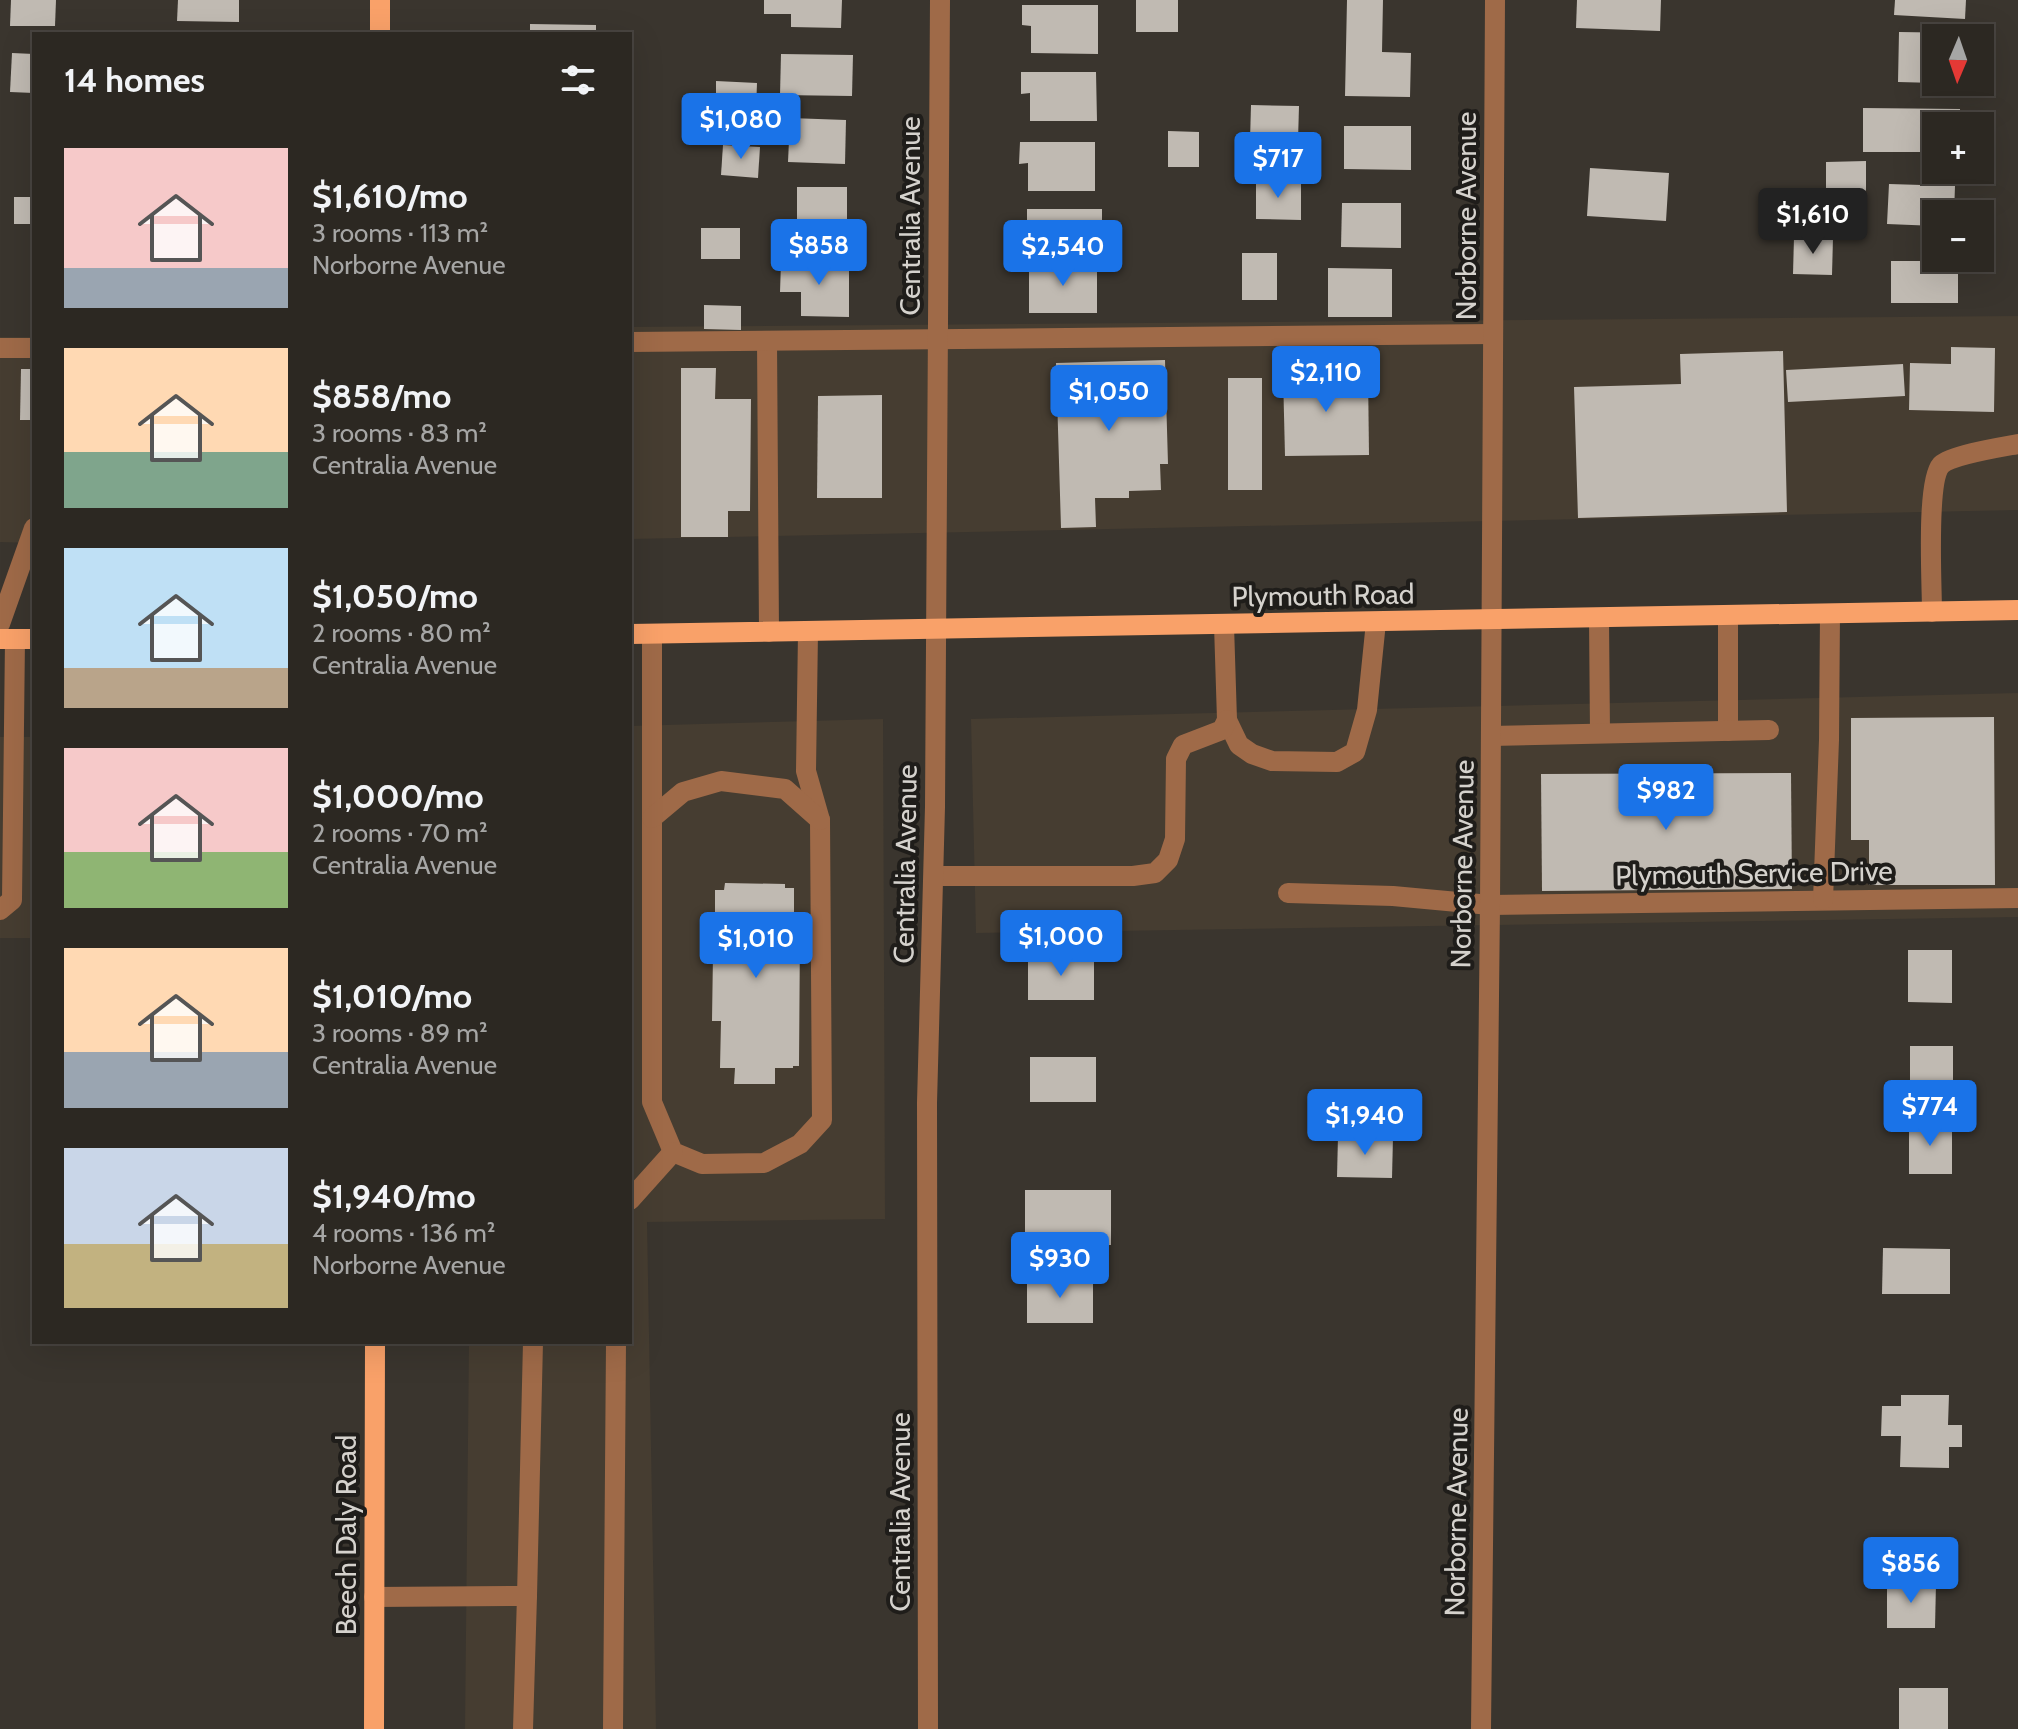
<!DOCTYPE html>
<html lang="en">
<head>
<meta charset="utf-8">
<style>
  body { margin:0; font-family:Cabin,sans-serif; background:#34302a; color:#f1f3f6; height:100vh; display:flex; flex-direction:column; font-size:30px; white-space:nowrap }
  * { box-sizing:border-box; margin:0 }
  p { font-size:26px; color:#a6a6a5 }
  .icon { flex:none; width:44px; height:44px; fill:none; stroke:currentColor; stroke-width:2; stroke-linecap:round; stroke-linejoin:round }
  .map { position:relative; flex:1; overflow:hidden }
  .side { position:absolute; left:32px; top:32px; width:600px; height:1312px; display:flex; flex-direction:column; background:#2c2822; border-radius:0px; box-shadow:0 8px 32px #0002,0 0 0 2px #484440 }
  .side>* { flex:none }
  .needle { width:52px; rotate:182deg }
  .tools { position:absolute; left:1922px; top:24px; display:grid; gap:16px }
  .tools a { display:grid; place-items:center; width:72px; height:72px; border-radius:0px; background:#2c2822; box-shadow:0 8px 32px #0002,0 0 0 2px #484440; font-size:40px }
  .price { position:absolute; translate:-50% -68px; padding:0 18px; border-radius:8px; background:#1a73e8; color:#fff; font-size:26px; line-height:52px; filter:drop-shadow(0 2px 4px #0008) }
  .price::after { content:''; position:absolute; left:50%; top:48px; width:24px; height:18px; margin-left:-12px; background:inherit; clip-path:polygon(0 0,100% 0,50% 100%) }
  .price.selected { background:#222; color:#fff }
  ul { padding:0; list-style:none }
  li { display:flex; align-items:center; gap:24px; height:200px; padding:0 32px }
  li span { display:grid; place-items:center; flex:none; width:224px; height:160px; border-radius:0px; color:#555 }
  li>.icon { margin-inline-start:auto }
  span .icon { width:96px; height:96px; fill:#fffc; stroke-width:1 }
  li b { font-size:34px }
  h2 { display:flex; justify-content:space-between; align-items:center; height:96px; padding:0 32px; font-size:34px }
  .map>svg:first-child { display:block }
  .built { fill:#463d31 }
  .building { fill:#c0bab2 }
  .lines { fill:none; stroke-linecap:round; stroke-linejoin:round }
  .minor { stroke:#9f6a48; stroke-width:20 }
  .major { stroke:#f9a169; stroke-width:20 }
  .labels { text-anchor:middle; stroke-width:8; stroke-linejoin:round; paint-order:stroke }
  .street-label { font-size:28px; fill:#d5d2cd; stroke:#1f1d1a }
</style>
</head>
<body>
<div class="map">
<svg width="2018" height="1729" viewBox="0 0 2018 1729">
  <rect width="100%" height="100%" fill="#3a352e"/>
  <g class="built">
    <path d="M2018,316V510L630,539V327Z"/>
    <path d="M0,337H34V543L0,542Z"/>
    <path d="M2018,693V917L976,933L971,719Z"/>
    <path d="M883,719L885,1219L647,1222L656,1729H465L469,1342H630V726Z"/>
    <rect x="0" y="737" width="34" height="201"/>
  </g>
  <g class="building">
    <path d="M11,0H56L55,26H10Z"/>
    <path d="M178,0H239V22L177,21Z"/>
    <path d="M764,0H842L841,28L791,27V14H764Z"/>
    <rect x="1136" y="0" width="42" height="32"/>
    <path d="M1347,0H1383L1382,52L1411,53L1410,97L1345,96Z"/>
    <path d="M1577,0H1661L1660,31L1576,28Z"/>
    <path d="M1895,0H1966L1965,19L1894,15Z"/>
    <path d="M1022,5H1098V54L1031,53V26L1022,25Z"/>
    <path d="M530,24L596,25V34H530Z"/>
    <path d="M1899,32L1964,33V38H1936V83L1898,82Z"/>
    <path d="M12,53L34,54V93L10,92Z"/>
    <path d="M781,54L853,55L852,96L780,95Z"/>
    <path d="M1021,72H1096L1097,121H1030V93L1021,94Z"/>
    <path d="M716,81L757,83L756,110L716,109Z"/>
    <path d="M1251,105L1299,106L1298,141H1250Z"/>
    <path d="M1863,108L1960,109V126H1936V152H1863Z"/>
    <path d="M790,118L846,120L845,164L788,162Z"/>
    <path d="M1344,126H1411V170L1344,169Z"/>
    <path d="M1168,131L1199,132V167H1168Z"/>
    <path d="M1020,142H1095V191H1028V163L1019,164Z"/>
    <path d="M723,145L760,147L758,178L721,175Z"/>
    <path d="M1866,161V191H1826V162Z"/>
    <path d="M1590,168L1669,173L1666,221L1587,216Z"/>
    <path d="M1256,179L1301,180V220L1256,219Z"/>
    <path d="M1889,184L1955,186L1954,214H1936V226L1887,224Z"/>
    <path d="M797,187H847V242L797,243Z"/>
    <rect x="14" y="197" width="20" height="27"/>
    <path d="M1342,203H1401V248L1341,247Z"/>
    <path d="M1027,209H1102V257L1035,258V230H1027Z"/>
    <rect x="701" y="228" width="39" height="31"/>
    <path d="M1794,237L1833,238L1832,275L1793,274Z"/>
    <rect x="1242" y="253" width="35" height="47"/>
    <rect x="1891" y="261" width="67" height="42"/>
    <path d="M781,262H849V317L801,316V292H780Z"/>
    <rect x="1029" y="264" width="68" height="49"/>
    <path d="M1328,268L1392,269V317H1328Z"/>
    <path d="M704,305L741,306V330L704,329Z"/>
    <path d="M1951,347L1995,348L1994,412L1909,410L1910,363L1951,364Z"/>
    <path d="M1783,351L1787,512L1578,518L1574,387L1681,384L1680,354Z"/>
    <path d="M1165,360L1168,464H1160L1161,490L1129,491V498H1095L1096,527L1061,528L1056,363Z"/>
    <path d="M1903,364L1905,396L1788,402L1786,370Z"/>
    <path d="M681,368H716L715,399H751L750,511H728V537H681Z"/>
    <path d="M21,369H34V420H20Z"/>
    <path d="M1368,372L1369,455L1285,456L1283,374Z"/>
    <rect x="1228" y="378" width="34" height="112"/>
    <path d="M882,395V498H817L818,396Z"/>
    <path d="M1994,717L1995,885H1869V840H1851V718Z"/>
    <path d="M1791,773L1792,889L1542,891L1541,774Z"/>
    <path d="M725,883L785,884V888H794V930H800L799,1066H793V1068H775V1084H734L735,1068H720L721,1021H712L713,954H711V931L715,930V890H724Z"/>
    <path d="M1908,950H1952V1003L1908,1002Z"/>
    <rect x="1028" y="955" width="66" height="45"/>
    <path d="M1910,1046H1953V1098L1910,1099Z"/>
    <rect x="1030" y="1057" width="66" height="45"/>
    <rect x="1909" y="1122" width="43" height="52"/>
    <path d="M1338,1136L1393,1137L1392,1178L1337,1177Z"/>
    <path d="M1025,1190H1111V1245L1025,1246Z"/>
    <path d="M1883,1248L1950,1249V1294H1882Z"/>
    <rect x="1027" y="1278" width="66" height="45"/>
    <path d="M1901,1395H1949L1948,1425H1962V1447H1949V1468L1900,1467L1901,1436H1881L1882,1406H1901Z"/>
    <path d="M1887,1583H1936L1935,1628H1887Z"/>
    <rect x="1899" y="1688" width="49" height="41"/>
  </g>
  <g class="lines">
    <g class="minor">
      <path d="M767,341L769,632"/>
      <path d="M630,342L1493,334"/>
      <path d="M0,348H34"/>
      <path d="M1932,612C1932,585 1926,482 1941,465C1951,455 2002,447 2018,444"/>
      <path d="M1728,616V731"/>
      <path d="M1599,618L1600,733"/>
      <path d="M0,624L34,528"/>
      <path d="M1224,625L1227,720L1239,745L1252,754L1272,761L1337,762L1355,752L1367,710L1376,622"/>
      <path d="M652,634V1102L673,1152L702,1164L764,1163L800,1144L822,1120L820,820L806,771L808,632"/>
      <path d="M1491,736L1769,730"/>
      <path d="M652,818L683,792L721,781L785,789L820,820"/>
      <path d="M934,876H1133L1155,873L1168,860L1175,839L1176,759L1183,745L1222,730L1227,720"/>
      <path d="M1288,893L1393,896L1490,905L2018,898"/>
      <path d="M1823,900L1829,740L1830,614"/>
      <path d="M0,910L12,900L15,639"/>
      <path d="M630,1200L673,1152"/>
      <path d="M527,1596L533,1342"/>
      <path d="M374,1597L527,1596L523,1729"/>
      <path d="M613,1729L616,1342"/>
      <path d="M928,1729L927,1103L935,807L940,0"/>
      <path d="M1481,1729L1490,905L1495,0"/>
    </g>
    <g class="major">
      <path d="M380,34V0"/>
      <path d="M630,634L2018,610"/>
      <path d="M0,639H34"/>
      <path d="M374,1729L375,1342"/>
    </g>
  </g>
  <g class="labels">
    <g class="street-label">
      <text transform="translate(910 216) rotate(-90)" y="10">Centralia Avenue</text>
      <text transform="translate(1466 216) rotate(-90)" y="10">Norborne Avenue</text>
      <text transform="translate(1323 595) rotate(-1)" y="10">Plymouth Road</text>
      <text transform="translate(905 864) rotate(-89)" y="10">Centralia Avenue</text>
      <text transform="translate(1462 864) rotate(-89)" y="10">Norborne Avenue</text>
      <text transform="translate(1754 873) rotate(-1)" y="10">Plymouth Service Drive</text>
      <text transform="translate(900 1512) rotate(-90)" y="10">Centralia Avenue</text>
      <text transform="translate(1456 1512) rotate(-89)" y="10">Norborne Avenue</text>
      <text transform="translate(346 1535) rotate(-90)" y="10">Beech Daly Road</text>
    </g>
  </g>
</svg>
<div class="tools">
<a><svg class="needle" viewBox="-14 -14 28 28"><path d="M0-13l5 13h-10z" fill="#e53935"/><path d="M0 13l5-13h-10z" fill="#a6a6a5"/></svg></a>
<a>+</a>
<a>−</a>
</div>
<b class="price" style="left:741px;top:161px">$1,080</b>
<b class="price" style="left:1278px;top:200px">$717</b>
<b class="price selected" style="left:1813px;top:256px">$1,610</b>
<b class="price" style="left:819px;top:287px">$858</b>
<b class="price" style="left:1063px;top:288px">$2,540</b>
<b class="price" style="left:1326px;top:414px">$2,110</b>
<b class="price" style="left:1109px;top:433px">$1,050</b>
<b class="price" style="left:1666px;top:832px">$982</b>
<b class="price" style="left:1061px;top:978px">$1,000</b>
<b class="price" style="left:756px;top:980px">$1,010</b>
<b class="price" style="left:1930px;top:1148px">$774</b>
<b class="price" style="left:1365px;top:1157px">$1,940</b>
<b class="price" style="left:1060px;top:1300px">$930</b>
<b class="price" style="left:1911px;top:1605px">$856</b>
<section class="side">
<h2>14 homes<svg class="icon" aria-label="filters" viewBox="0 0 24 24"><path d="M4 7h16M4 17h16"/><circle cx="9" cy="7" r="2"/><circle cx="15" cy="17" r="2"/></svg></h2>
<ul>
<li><span style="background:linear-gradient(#f6c9c9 75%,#9aa5b1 0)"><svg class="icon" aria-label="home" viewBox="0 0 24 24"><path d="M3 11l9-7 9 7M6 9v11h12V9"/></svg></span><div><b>$1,610/mo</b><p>3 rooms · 113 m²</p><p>Norborne Avenue</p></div></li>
<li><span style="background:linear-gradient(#ffd9b3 65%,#7fa58c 0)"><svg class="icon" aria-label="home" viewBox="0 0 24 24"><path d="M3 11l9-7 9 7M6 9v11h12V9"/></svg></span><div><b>$858/mo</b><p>3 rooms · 83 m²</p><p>Centralia Avenue</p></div></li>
<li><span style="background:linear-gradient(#bfe0f5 75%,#b9a48a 0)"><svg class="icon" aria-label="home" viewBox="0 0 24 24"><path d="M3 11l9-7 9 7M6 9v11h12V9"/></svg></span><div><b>$1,050/mo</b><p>2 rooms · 80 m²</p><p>Centralia Avenue</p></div></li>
<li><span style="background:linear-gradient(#f6c9c9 65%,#8fb573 0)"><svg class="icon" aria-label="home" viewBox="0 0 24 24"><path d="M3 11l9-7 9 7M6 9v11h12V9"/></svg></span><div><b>$1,000/mo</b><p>2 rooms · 70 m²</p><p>Centralia Avenue</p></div></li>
<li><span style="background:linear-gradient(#ffd9b3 65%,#9aa5b1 0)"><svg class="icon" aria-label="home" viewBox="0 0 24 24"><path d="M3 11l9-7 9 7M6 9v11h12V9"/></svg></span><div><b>$1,010/mo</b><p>3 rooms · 89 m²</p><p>Centralia Avenue</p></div></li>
<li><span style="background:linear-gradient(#c9d6e8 60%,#c2b280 0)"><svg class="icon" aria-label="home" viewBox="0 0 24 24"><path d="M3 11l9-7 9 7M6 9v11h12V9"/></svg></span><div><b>$1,940/mo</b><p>4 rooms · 136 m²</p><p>Norborne Avenue</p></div></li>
</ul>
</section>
</div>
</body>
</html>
